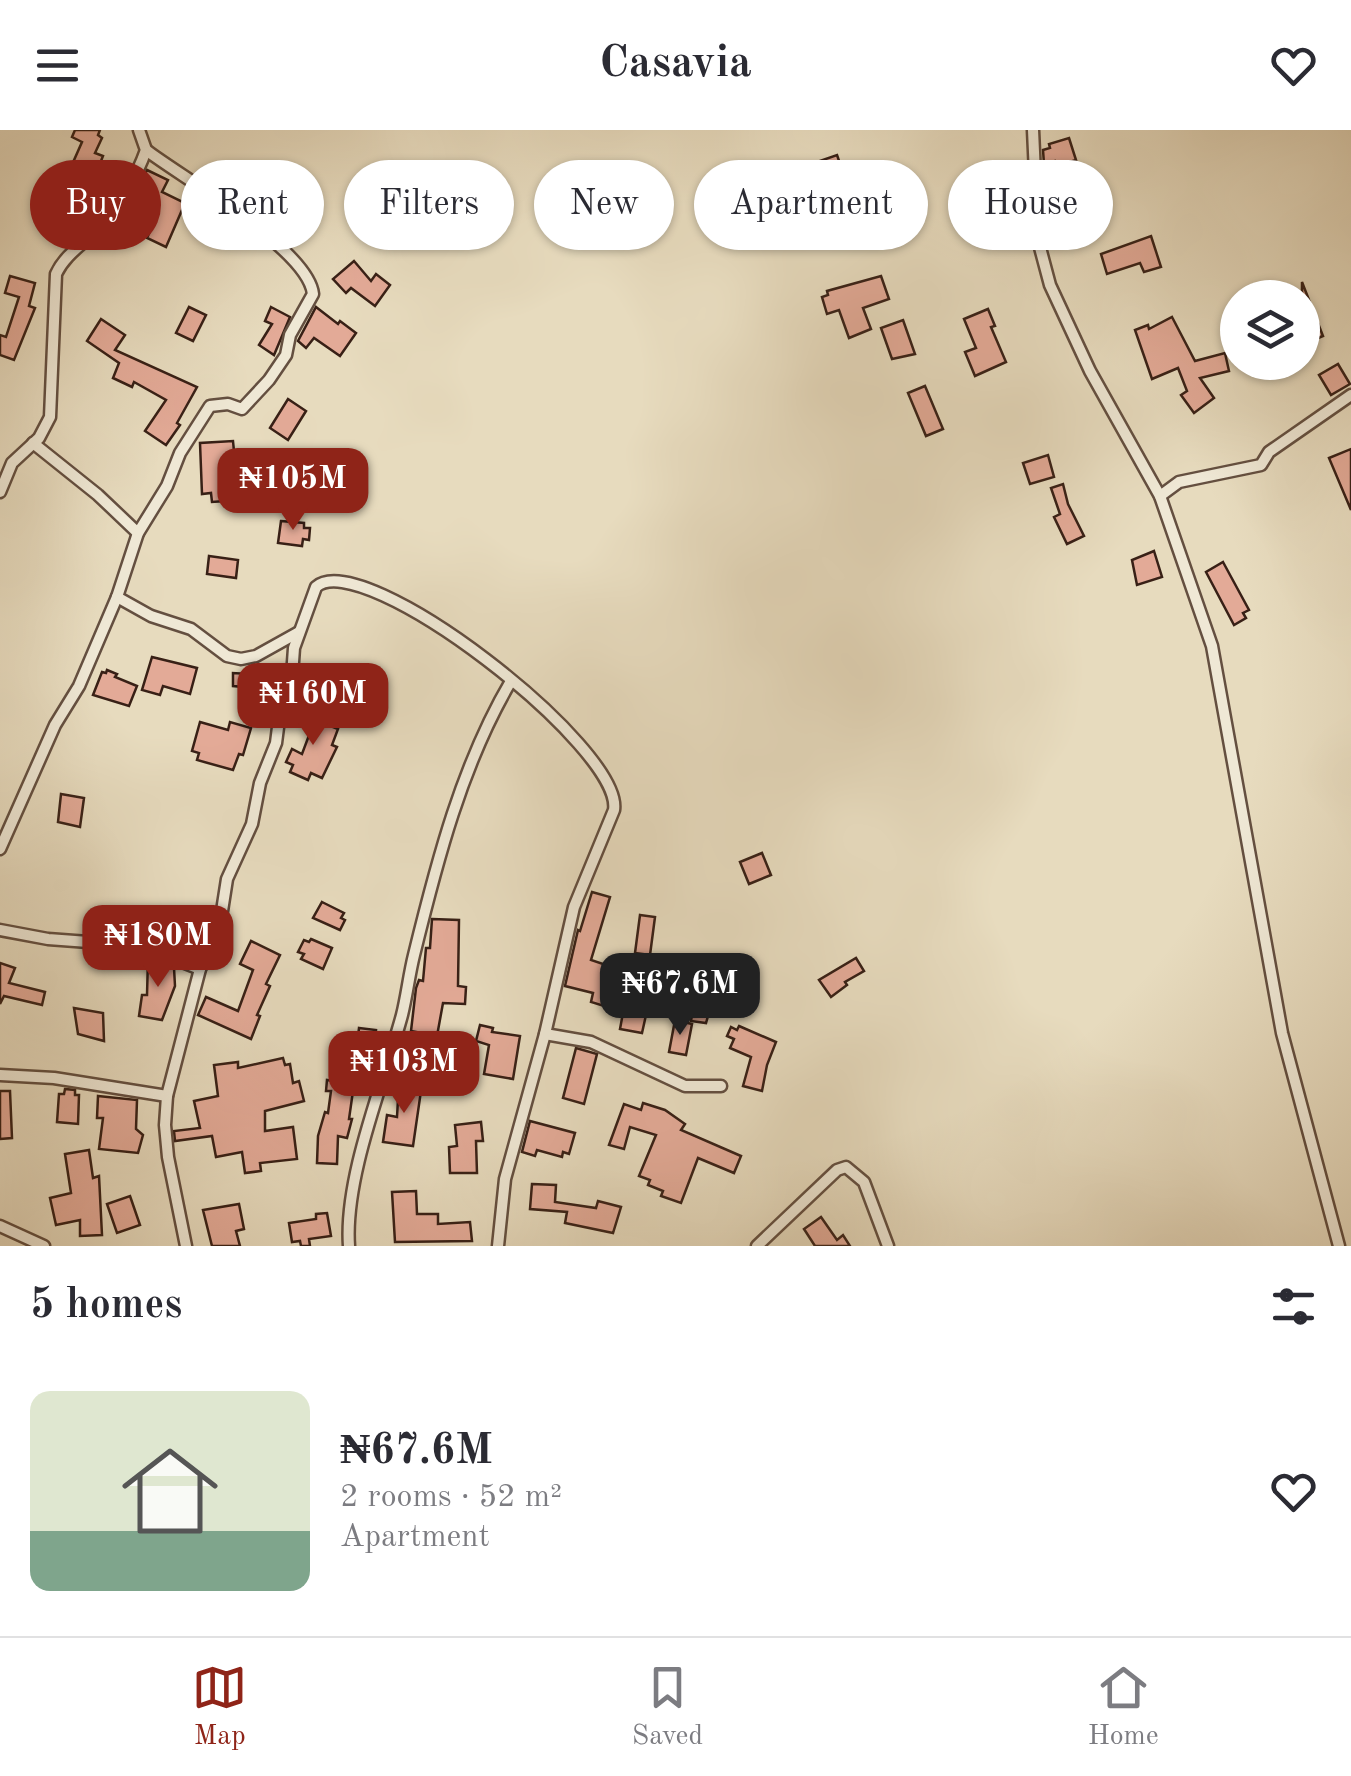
<!DOCTYPE html>
<html lang="en">
<head>
<meta charset="utf-8">
<style>
  body { margin:0; font-family:"Old Standard TT",serif; background:#f7f7f7; color:#2b2b33; height:100vh; display:flex; flex-direction:column; font-size:38px; white-space:nowrap }
  * { box-sizing:border-box; margin:0 }
  p { font-size:32px; color:#7c7c81 }
  .icon { flex:none; width:55px; height:55px; fill:none; stroke:currentColor; stroke-width:2; stroke-linecap:round; stroke-linejoin:round }
  .map { position:relative; height:1116px; overflow:hidden }
  .side { display:flex; flex-direction:column; background:#fff; flex:1 }
  .side>* { flex:none }
  .top-card { position:absolute; left:30px; top:30px; width:1292px; height:90px; display:flex; gap:20px }
  .fabs { position:absolute; left:1220px; top:150px; display:grid; gap:20px }
  .fabs a { display:grid; place-items:center; width:100px; height:100px; border-radius:50%; background:#fff; box-shadow:0 2px 8px #0004; font-size:50px }
  .price { position:absolute; translate:-50% -85px; padding:0 22px; border-radius:20px; background:#8f2418; color:#fff; font-size:32px; line-height:65px; filter:drop-shadow(0 2px 5px #0008) }
  .price::after { content:''; position:absolute; left:50%; top:60px; width:30px; height:22px; margin-left:-15px; background:inherit; clip-path:polygon(0 0,100% 0,50% 100%) }
  .price.selected { background:#222; color:#fff }
  ul { padding:0; list-style:none }
  li { display:flex; align-items:center; gap:30px; height:250px; padding:0 30px }
  li span { display:grid; place-items:center; flex:none; width:280px; height:200px; border-radius:20px; color:#555 }
  li>.icon { margin-inline-start:auto }
  span .icon { width:120px; height:120px; fill:#fffc; stroke-width:1 }
  li b { font-size:42px }
  h2 { display:flex; justify-content:space-between; align-items:center; height:120px; padding:0 30px; font-size:42px }
  .tag { padding:0 35px; border-radius:45px; background:#fff; box-shadow:0 2px 8px #0004; font-size:35px; line-height:90px }
  .tag.selected { background:#8f2418; color:#fff }
  header { display:flex; justify-content:space-between; align-items:center; height:130px; padding:0 30px; background:#fff; font-size:45px; font-weight:700 }
  .menu { display:flex; justify-content:space-around; align-items:center; height:140px; border-top:2px solid #e1e1e2; background:#fff; font-size:28px; color:#7c7c81 }
  .menu a { display:grid; justify-items:center; gap:5px }
  .menu .selected { color:#8f2418 }
  .map>svg:first-child { display:block }
  .building { fill:#e3aa97; stroke:#382016; stroke-width:2.5 }
  .lines { fill:none; stroke-linecap:round; stroke-linejoin:round }
  .street-casing { stroke:#644f40; stroke-width:15 }
  .street { stroke:#efe8d5; stroke-width:10 }
</style>
</head>
<body>
<header><svg class="icon" aria-label="menu" viewBox="0 0 24 24"><path d="M4 6h16M4 12h16M4 18h16"/></svg>Casavia<svg class="icon" aria-label="heart" viewBox="0 0 24 24"><path d="M12 20l-8-8c-3-5 5-10 8-4 3-6 11-1 8 4z"/></svg></header>
<div class="map">
<svg width="1351" height="1116" viewBox="0 0 1351 1116">
  <rect width="100%" height="100%" fill="#e7dbbe"/>
  <filter id="stains"><feTurbulence type="fractalNoise" baseFrequency=".002" numOctaves="4"/><feColorMatrix values="0 0 0 0 .2 0 0 0 0 .09 0 0 0 0 .02 0 0 0 .5 -.17"/></filter>
  <radialGradient id="worn" r=".72"><stop offset=".6" stop-color="#630" stop-opacity="0"/><stop offset="1" stop-color="#630" stop-opacity=".3"/></radialGradient>
  <g class="building">
    <path d="M75,0H100L98,5L102,8L95,23L103,26L97,41L91,38L88,45L71,37L82,12L72,7Z"/>
    <path d="M1069,8L1076,30L1057,36L1055,31L1044,34L1043,20L1050,18L1049,14Z"/>
    <path d="M837,25L848,57L826,66L814,33Z"/>
    <path d="M147,40L168,50L162,62L185,73L166,117L147,108L158,84L132,71Z"/>
    <path d="M1094,59L1107,86L1090,93L1079,65Z"/>
    <path d="M997,77L1005,86L1015,83L1019,98L1015,100L1017,105L993,112L983,81Z"/>
    <path d="M1151,106L1161,137L1144,142L1140,133L1107,144L1101,124Z"/>
    <path d="M354,131L371,151L376,144L390,155L375,176L351,158L346,163L333,149Z"/>
    <path d="M10,146L35,153L29,176L35,178L14,230L0,225V205L6,207L19,167L5,163Z"/>
    <path d="M881,146L889,169L863,178L871,199L849,208L839,180L827,184L822,167L828,165L827,161Z"/>
    <path d="M1302,152L1323,206L1311,211L1302,188Z"/>
    <path d="M189,177L206,185L193,211L176,203Z"/>
    <path d="M271,177L290,187L274,225L259,215L272,194L265,191Z"/>
    <path d="M316,177L338,194L340,191L356,203L340,226L314,208L306,218L298,211Z"/>
    <path d="M988,179L995,196L991,197L1006,232L975,246L965,222L976,218L964,189Z"/>
    <path d="M1172,187L1195,231L1225,223L1229,241L1200,248L1214,268L1194,283L1181,265L1187,261L1178,238L1152,249L1135,200L1148,195L1149,199Z"/>
    <path d="M101,189L125,205L115,220L197,257L177,293L180,295L166,315L145,301L166,270L134,252L132,257L113,248L119,233L87,211Z"/>
    <path d="M903,190L915,224L892,229L881,198Z"/>
    <path d="M1338,234L1350,254L1331,265L1319,245Z"/>
    <path d="M925,256L943,299L926,306L908,263Z"/>
    <path d="M288,269L306,281L288,310L270,298Z"/>
    <path d="M233,311L236,342L251,340L254,359L224,362L225,371L212,372L211,363L202,364L200,313Z"/>
    <path d="M1351,319V380L1329,328Z"/>
    <path d="M1048,325L1054,347L1030,354L1023,333Z"/>
    <path d="M1063,354L1068,374L1084,406L1067,414L1054,387L1060,384L1051,358Z"/>
    <path d="M281,391L304,393V398H310L309,410L303,409L302,416L278,413Z"/>
    <path d="M1154,421L1162,447L1137,455L1132,430Z"/>
    <path d="M209,426L238,430L236,448L207,444Z"/>
    <path d="M1223,432L1249,480L1243,483L1246,488L1234,495L1206,442Z"/>
    <path d="M152,527L197,538L190,564L163,556L160,565L142,560Z"/>
    <path d="M107,540L117,544L115,547L137,556L129,576L93,565L102,542L106,543Z"/>
    <path d="M250,541L275,546L272,558L256,554L255,558L233,556V543L249,544Z"/>
    <path d="M294,581L338,599L332,615L337,617L322,648L311,643L308,650L290,642L293,635L286,632L292,619L302,624L311,600L290,591Z"/>
    <path d="M200,592L228,600L230,592L251,598L243,625L239,624L233,640L197,630L199,623L192,621Z"/>
    <path d="M61,664L84,668L80,697L58,692Z"/>
    <path d="M762,723L771,745L749,754L740,732Z"/>
    <path d="M592,762L610,767L591,830L621,840L616,855L611,854L604,876L591,872L593,863L565,856L578,800L580,801Z"/>
    <path d="M322,772L344,783L341,788L345,790L340,800L313,788Z"/>
    <path d="M640,785L655,787L650,825L635,823Z"/>
    <path d="M432,789L459,790L458,856L466,857L465,874L443,873L437,906L411,901L416,858L419,850L423,851L426,818H430Z"/>
    <path d="M311,809L332,818L323,839L301,829L304,824L298,822L304,810L309,812Z"/>
    <path d="M251,811L280,825L266,854L270,856L257,885L260,886L251,909L198,885L206,867L238,881L253,840L240,834Z"/>
    <path d="M148,828L174,838L175,856L162,890L139,886L142,865H147Z"/>
    <path d="M856,828L864,841L845,852L847,855L831,867L819,850Z"/>
    <path d="M702,830L712,833L711,837L719,839L720,844L706,893L691,891L696,861L685,857L693,834L700,836Z"/>
    <path d="M0,833L15,838L9,853L45,862L42,875L4,866L0,874Z"/>
    <path d="M625,872L648,876L642,903L620,899Z"/>
    <path d="M74,878L103,883L104,911L78,904Z"/>
    <path d="M675,890L692,894L686,925L669,922Z"/>
    <path d="M480,895L493,898L492,902L520,906L513,949L484,944L489,915L476,911Z"/>
    <path d="M739,896L776,912L767,935L762,961L743,956L751,927L730,918L734,909L727,906L731,897L737,900Z"/>
    <path d="M359,898L376,900L374,921L368,920L369,946L355,947L349,989H352L347,1008L338,1006L337,1034L317,1033L318,1006L325,982L328,983L331,961H326L327,950L340,952L339,925L356,924Z"/>
    <path d="M576,918L597,924L584,974L563,968Z"/>
    <path d="M283,928L285,935L290,934L293,953L299,951L304,971L265,981V1001L293,997L297,1029L260,1033L261,1041L245,1043L242,1022L216,1027L212,1006L175,1011L174,1001L200,998L194,971L218,966L214,935L238,932V938Z"/>
    <path d="M399,952L422,954L413,1016L383,1012L387,985L397,987Z"/>
    <path d="M65,959L75,960V965H79L78,994L57,992L59,964H64Z"/>
    <path d="M0,961H10L12,1008L0,1009Z"/>
    <path d="M98,966L137,970L136,999L143,1005L138,1023L99,1019L103,988H97Z"/>
    <path d="M643,973L665,980L685,994L681,1000L741,1026L734,1043L698,1028L681,1073L661,1066L663,1061L648,1055L650,1050L639,1046L656,1005L630,997L624,1019L609,1015L624,974L641,980Z"/>
    <path d="M530,991L575,1003L569,1024L563,1022L562,1027L537,1020L535,1026L522,1022Z"/>
    <path d="M481,992L483,1011H476L477,1043H450L449,1017L457,1016L455,995Z"/>
    <path d="M89,1020L93,1048L99,1046L102,1105L80,1106V1090L56,1095L50,1068L71,1063L65,1024Z"/>
    <path d="M532,1054L556,1055L555,1072L596,1078L598,1071L621,1077L613,1103L565,1093L567,1082L530,1079Z"/>
    <path d="M416,1061L417,1084H438V1094L470,1092L472,1111L395,1112L392,1062Z"/>
    <path d="M130,1066L140,1095L117,1103L107,1074Z"/>
    <path d="M239,1074L244,1099L236,1101L240,1116H212L203,1080Z"/>
    <path d="M327,1083L331,1106L309,1109L310,1116H301L300,1111L292,1112L289,1093L316,1089V1084Z"/>
    <path d="M821,1087L837,1110L843,1105L850,1116H815L804,1099Z"/>
  </g>
  <g class="lines">
    <defs>
      <g id="street">
        <path d="M1033,0L1038,110L1050,155L1090,241L1160,366L1212,516L1282,903L1339,1116"/>
        <path d="M33,313L98,365L138,403"/>
        <path d="M0,362L12,333L39,308L50,287L56,144C65,124 85,113 100,97C119,77 137,46 146,20L139,0"/>
        <path d="M1160,366L1179,352L1261,335L1269,322L1351,265"/>
        <path d="M117,467L151,486L191,499L227,526L241,529L256,526L299,502"/>
        <path d="M0,719L55,595L79,556L117,467L138,403L167,356L180,323L210,276L228,274L242,279L269,250L286,225L290,205L313,164C308,119 184,49 146,20"/>
        <path d="M0,800L48,809L142,816L200,839"/>
        <path d="M545,904L591,912L685,956H721"/>
        <path d="M0,945L54,948L167,966"/>
        <path d="M0,1096L44,1116"/>
        <path d="M186,1116L168,1027L165,995L167,966L200,839L222,781L227,749L252,694L260,653L276,613L281,574L292,546L294,518L316,457C362,415 624,618 614,680L574,777L545,904L505,1049L498,1116"/>
        <path d="M349,1116C344,1047 384,952 402,885C407,865 409,845 414,825C437,731 462,634 511,551"/>
        <path d="M757,1116L837,1040L846,1037L864,1052L888,1116"/>
      </g>
    </defs>
    <use href="#street" class="street-casing"/>
    <use href="#street" class="street"/>
  </g>
  <rect width="100%" height="100%" filter="url(#stains)"/>
  <rect width="100%" height="100%" fill="url(#worn)"/>
</svg>
<div class="fabs">
<a><svg class="icon" aria-label="layers" viewBox="0 0 24 24"><path d="M12 4l9 5-9 5-9-5zM3 14l9 5 9-5"/></svg></a>
</div>
<b class="price" style="left:293px;top:403px">₦105M</b>
<b class="price" style="left:313px;top:618px">₦160M</b>
<b class="price" style="left:158px;top:860px">₦180M</b>
<b class="price selected" style="left:680px;top:908px">₦67.6M</b>
<b class="price" style="left:404px;top:986px">₦103M</b>
<div class="top-card">
<a class="tag selected">Buy</a>
<a class="tag">Rent</a>
<a class="tag">Filters</a>
<a class="tag">New</a>
<a class="tag">Apartment</a>
<a class="tag">House</a>
</div>
</div>
<section class="side">
<h2>5 homes<svg class="icon" aria-label="filters" viewBox="0 0 24 24"><path d="M4 7h16M4 17h16"/><circle cx="9" cy="7" r="2"/><circle cx="15" cy="17" r="2"/></svg></h2>
<ul>
<li><span style="background:linear-gradient(#dfe7d0 70%,#7fa58c 0)"><svg class="icon" aria-label="home" viewBox="0 0 24 24"><path d="M3 11l9-7 9 7M6 9v11h12V9"/></svg></span><div><b>₦67.6M</b><p>2 rooms · 52 m²</p><p>Apartment</p></div><svg class="icon" aria-label="heart" viewBox="0 0 24 24"><path d="M12 20l-8-8c-3-5 5-10 8-4 3-6 11-1 8 4z"/></svg></li>
</ul>
</section>
<nav class="menu">
<a class="selected"><svg class="icon" aria-label="map" viewBox="0 0 24 24"><path d="M3 6l6-2 6 2 6-2v14l-6 2-6-2-6 2zM9 4v14M15 6v14"/></svg>Map</a>
<a><svg class="icon" aria-label="saved" viewBox="0 0 24 24"><path d="M7 4h10v16l-5-4-5 4z"/></svg>Saved</a>
<a><svg class="icon" aria-label="home" viewBox="0 0 24 24"><path d="M3 11l9-7 9 7M6 9v11h12V9"/></svg>Home</a>
</nav>
</body>
</html>
